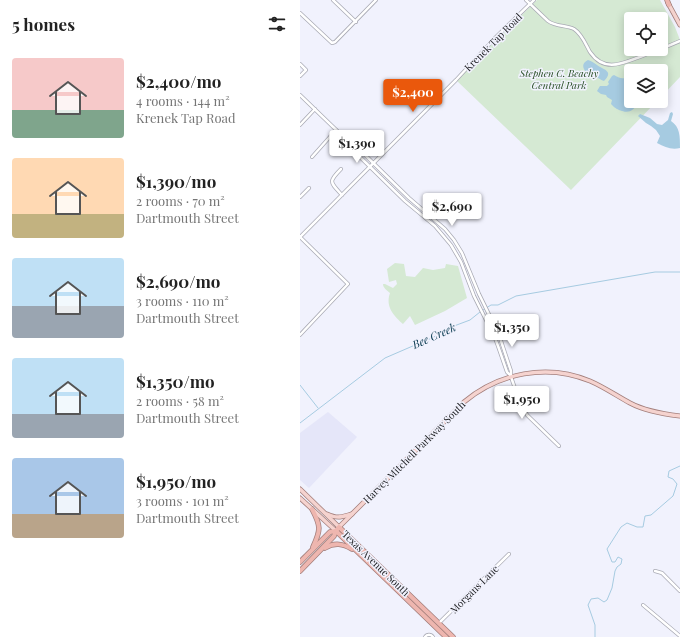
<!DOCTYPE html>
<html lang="en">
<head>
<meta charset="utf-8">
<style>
  body { margin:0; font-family:"Playfair Display",serif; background:#f2f2f2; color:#222; height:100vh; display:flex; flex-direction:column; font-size:15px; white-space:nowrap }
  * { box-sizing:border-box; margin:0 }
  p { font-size:13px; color:#767676 }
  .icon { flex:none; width:22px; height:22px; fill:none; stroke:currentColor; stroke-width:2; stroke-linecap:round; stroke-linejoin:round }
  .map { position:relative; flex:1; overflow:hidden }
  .side { display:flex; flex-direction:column; background:#fff; width:300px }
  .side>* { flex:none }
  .fabs { position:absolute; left:324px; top:12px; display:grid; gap:8px }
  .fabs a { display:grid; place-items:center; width:44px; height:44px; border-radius:4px; background:#fff; box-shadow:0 2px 10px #0003; font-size:20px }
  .price { position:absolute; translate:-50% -34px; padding:0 9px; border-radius:4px; background:#fff; color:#222; font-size:13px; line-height:26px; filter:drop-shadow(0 1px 2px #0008) }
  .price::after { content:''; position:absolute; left:50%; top:24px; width:12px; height:9px; margin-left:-6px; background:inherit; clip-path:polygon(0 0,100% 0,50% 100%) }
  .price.selected { background:#ea580c; color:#fff }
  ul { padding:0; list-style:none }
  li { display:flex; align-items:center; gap:12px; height:100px; padding:0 12px }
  li span { display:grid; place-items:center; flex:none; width:112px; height:80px; border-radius:4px; color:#555 }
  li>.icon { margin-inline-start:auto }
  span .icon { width:48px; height:48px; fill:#fffc; stroke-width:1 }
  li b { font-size:17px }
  h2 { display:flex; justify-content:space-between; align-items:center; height:48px; padding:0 12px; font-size:17px }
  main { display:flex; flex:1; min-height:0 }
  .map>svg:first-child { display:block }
  .built { fill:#e5e6f9 }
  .green { fill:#d5e9d3; fill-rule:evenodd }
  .water { fill:#a6cbe1 }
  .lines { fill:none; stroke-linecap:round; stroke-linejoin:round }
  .stream { stroke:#a6cbe1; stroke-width:1 }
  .minor-casing { stroke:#a9aab4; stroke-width:4 }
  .major-casing { stroke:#a37f7c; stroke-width:5 }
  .highway-casing { stroke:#a37f7c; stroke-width:5.5 }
  .minor { stroke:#fff; stroke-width:2.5 }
  .major { stroke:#f5d3cf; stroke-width:3.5 }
  .highway { stroke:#eeb6af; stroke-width:4 }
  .labels { text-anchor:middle; stroke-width:3; stroke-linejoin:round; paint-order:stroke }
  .street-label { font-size:10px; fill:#18191c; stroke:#f1f2fd }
  .park-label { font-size:10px; font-style:italic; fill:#2a5027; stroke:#f1f2fd }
  .water-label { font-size:11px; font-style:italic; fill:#02344b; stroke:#f1f2fd }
</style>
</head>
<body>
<main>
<section class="side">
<h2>5 homes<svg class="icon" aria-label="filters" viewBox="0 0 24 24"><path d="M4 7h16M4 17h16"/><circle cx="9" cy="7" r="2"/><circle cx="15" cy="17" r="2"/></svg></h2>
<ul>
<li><span style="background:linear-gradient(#f6c9c9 65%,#7fa58c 0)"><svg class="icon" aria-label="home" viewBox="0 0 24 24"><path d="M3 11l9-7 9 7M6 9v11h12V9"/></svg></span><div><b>$2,400/mo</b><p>4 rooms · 144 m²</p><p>Krenek Tap Road</p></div></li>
<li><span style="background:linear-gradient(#ffd9b3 70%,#c2b280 0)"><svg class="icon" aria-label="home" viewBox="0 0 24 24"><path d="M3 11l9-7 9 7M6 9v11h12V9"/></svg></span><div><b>$1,390/mo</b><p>2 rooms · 70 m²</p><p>Dartmouth Street</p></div></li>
<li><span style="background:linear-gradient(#bfe0f5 60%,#9aa5b1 0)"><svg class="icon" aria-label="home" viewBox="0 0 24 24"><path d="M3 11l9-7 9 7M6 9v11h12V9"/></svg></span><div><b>$2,690/mo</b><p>3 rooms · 110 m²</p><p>Dartmouth Street</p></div></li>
<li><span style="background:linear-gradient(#bfe0f5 70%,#9aa5b1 0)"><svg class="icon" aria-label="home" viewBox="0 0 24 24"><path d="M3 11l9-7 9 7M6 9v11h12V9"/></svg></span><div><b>$1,350/mo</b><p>2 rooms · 58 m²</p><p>Dartmouth Street</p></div></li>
<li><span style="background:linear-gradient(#a9c7e8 70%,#b9a48a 0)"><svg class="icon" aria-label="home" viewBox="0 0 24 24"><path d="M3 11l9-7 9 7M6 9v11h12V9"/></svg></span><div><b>$1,950/mo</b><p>3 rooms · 101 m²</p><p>Dartmouth Street</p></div></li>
</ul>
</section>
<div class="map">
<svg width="380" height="637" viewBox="0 0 380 637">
  <rect width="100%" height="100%" fill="#f1f2fd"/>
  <path class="built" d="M28,412L57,437L9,488L0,480V433Z"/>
  <g class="green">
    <path d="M237,0H360L375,27L380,40V77L361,97V71H331V101H357L271,190L156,80ZM331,19H361V49H331Z"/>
    <path d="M95,263L104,264L106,276L115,277L123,268L133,270L145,268L146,264L158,266L167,298L145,311L115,325L110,316L103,324C94,316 85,307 90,293C87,290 83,288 83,284H85L93,288L97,284L96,280L89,282L87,269Z"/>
  </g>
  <g class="water">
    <path d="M288,60C292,61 294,63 297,65C304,70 314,71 304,81C300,80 297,76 292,77C286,73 278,65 288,60Z"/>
    <path d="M314,75C322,80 323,78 331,77V101H338V103C333,111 329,114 319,110C315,108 314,107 311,104L312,100L307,97L306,95L301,94L297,91L300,86H307L309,84L308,82L312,76Z"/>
    <path d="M372,112L373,114L371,121C380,127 380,136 380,148C371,150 365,147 357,143L360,136L356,130L351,126L346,123L338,116L340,114L350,118L357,124L362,125L368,120L370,113Z"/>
  </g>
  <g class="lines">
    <g class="stream">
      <path d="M183,310L191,305H198L216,296L355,272H380"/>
      <path d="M0,385L18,408"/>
      <path d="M0,423L85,358L122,342L132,338L154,326L170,320L180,312"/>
      <path d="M295,637V625L288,605L291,599L298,598L304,602L307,600L312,588L315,571L317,567L321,564L322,559L318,557L315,562H312L307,549L321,527L327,523L337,527H343L345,516L351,515L373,496L377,484L373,479L368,477L369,471L380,466"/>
    </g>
    <defs>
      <g id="minor">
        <path d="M33,0L56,22"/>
        <path d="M226,0L248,21C256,27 266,25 274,29C282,34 286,45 290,52C303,71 319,65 337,58C345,55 352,52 360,49"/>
        <path d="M0,13L32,43L35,42L76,0"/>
        <path d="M361,49L380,41"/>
        <path d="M0,64L6,70L0,76"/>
        <path d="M0,95L58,151L64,154L109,198L145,229L154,240L162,253L179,294L199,335L211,371V377L217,394L227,415L259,446"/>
        <path d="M0,125L15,109"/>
        <path d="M58,151L60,157L105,201L135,226L151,245L161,262L174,296L195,338L198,346L207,372L211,376"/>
        <path d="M12,157L36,130"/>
        <path d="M41,169C28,182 30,182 42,195"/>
        <path d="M0,197L9,188"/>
        <path d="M0,237L156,80L195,38L234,0"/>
        <path d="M0,335L48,284L0,237"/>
        <path d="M355,571L362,573L380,591"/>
        <path d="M343,605L380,636"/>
        <path d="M139,623L209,554"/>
        <path d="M125,637C127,634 131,634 133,637"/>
      </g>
      <g id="major">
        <path d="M368,3L380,25"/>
        <path d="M0,489L39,527L164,402C199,373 247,363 290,381C304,387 317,396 330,403C345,411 363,414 380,416"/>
        <path d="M0,498L36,531"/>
        <path d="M27,514C38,519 41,517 52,514"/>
      </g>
      <g id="highway">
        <path d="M367,0L369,5"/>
        <path d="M12,509C21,526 21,530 13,547"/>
        <path d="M36,531L146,637"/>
        <path d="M25,548C35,542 43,544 52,549"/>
        <path d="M0,562L30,532L36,531"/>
        <path d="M0,571L34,536L36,531L39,527L153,637"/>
      </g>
    </defs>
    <use href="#minor" class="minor-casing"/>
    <use href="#major" class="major-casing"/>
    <use href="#highway" class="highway-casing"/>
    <use href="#minor" class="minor"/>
    <use href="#major" class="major"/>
    <use href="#highway" class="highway"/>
  </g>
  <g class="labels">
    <g class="street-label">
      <text transform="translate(193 42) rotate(-45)" y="4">Krenek Tap Road</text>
      <text transform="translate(114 452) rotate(-45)" y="4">Harvey Mitchell Parkway South</text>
      <text transform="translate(76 563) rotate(44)" y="4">Texas Avenue South</text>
      <text transform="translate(174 589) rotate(-45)" y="4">Morgans Lane</text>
    </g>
    <g class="park-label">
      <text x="259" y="77">Stephen C. Beachy<tspan x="259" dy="12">Central Park</tspan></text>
    </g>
    <g class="water-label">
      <text transform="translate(134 336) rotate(-24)" y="4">Bee Creek</text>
    </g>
  </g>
</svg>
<div class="fabs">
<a><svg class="icon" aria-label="locate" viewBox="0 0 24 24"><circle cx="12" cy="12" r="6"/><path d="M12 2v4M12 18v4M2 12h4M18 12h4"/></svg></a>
<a><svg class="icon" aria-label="layers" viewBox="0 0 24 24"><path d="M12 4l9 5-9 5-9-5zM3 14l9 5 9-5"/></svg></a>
</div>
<b class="price selected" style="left:113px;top:113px">$2,400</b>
<b class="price" style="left:57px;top:164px">$1,390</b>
<b class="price" style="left:152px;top:227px">$2,690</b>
<b class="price" style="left:212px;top:348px">$1,350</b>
<b class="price" style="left:222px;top:420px">$1,950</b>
</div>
</main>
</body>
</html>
